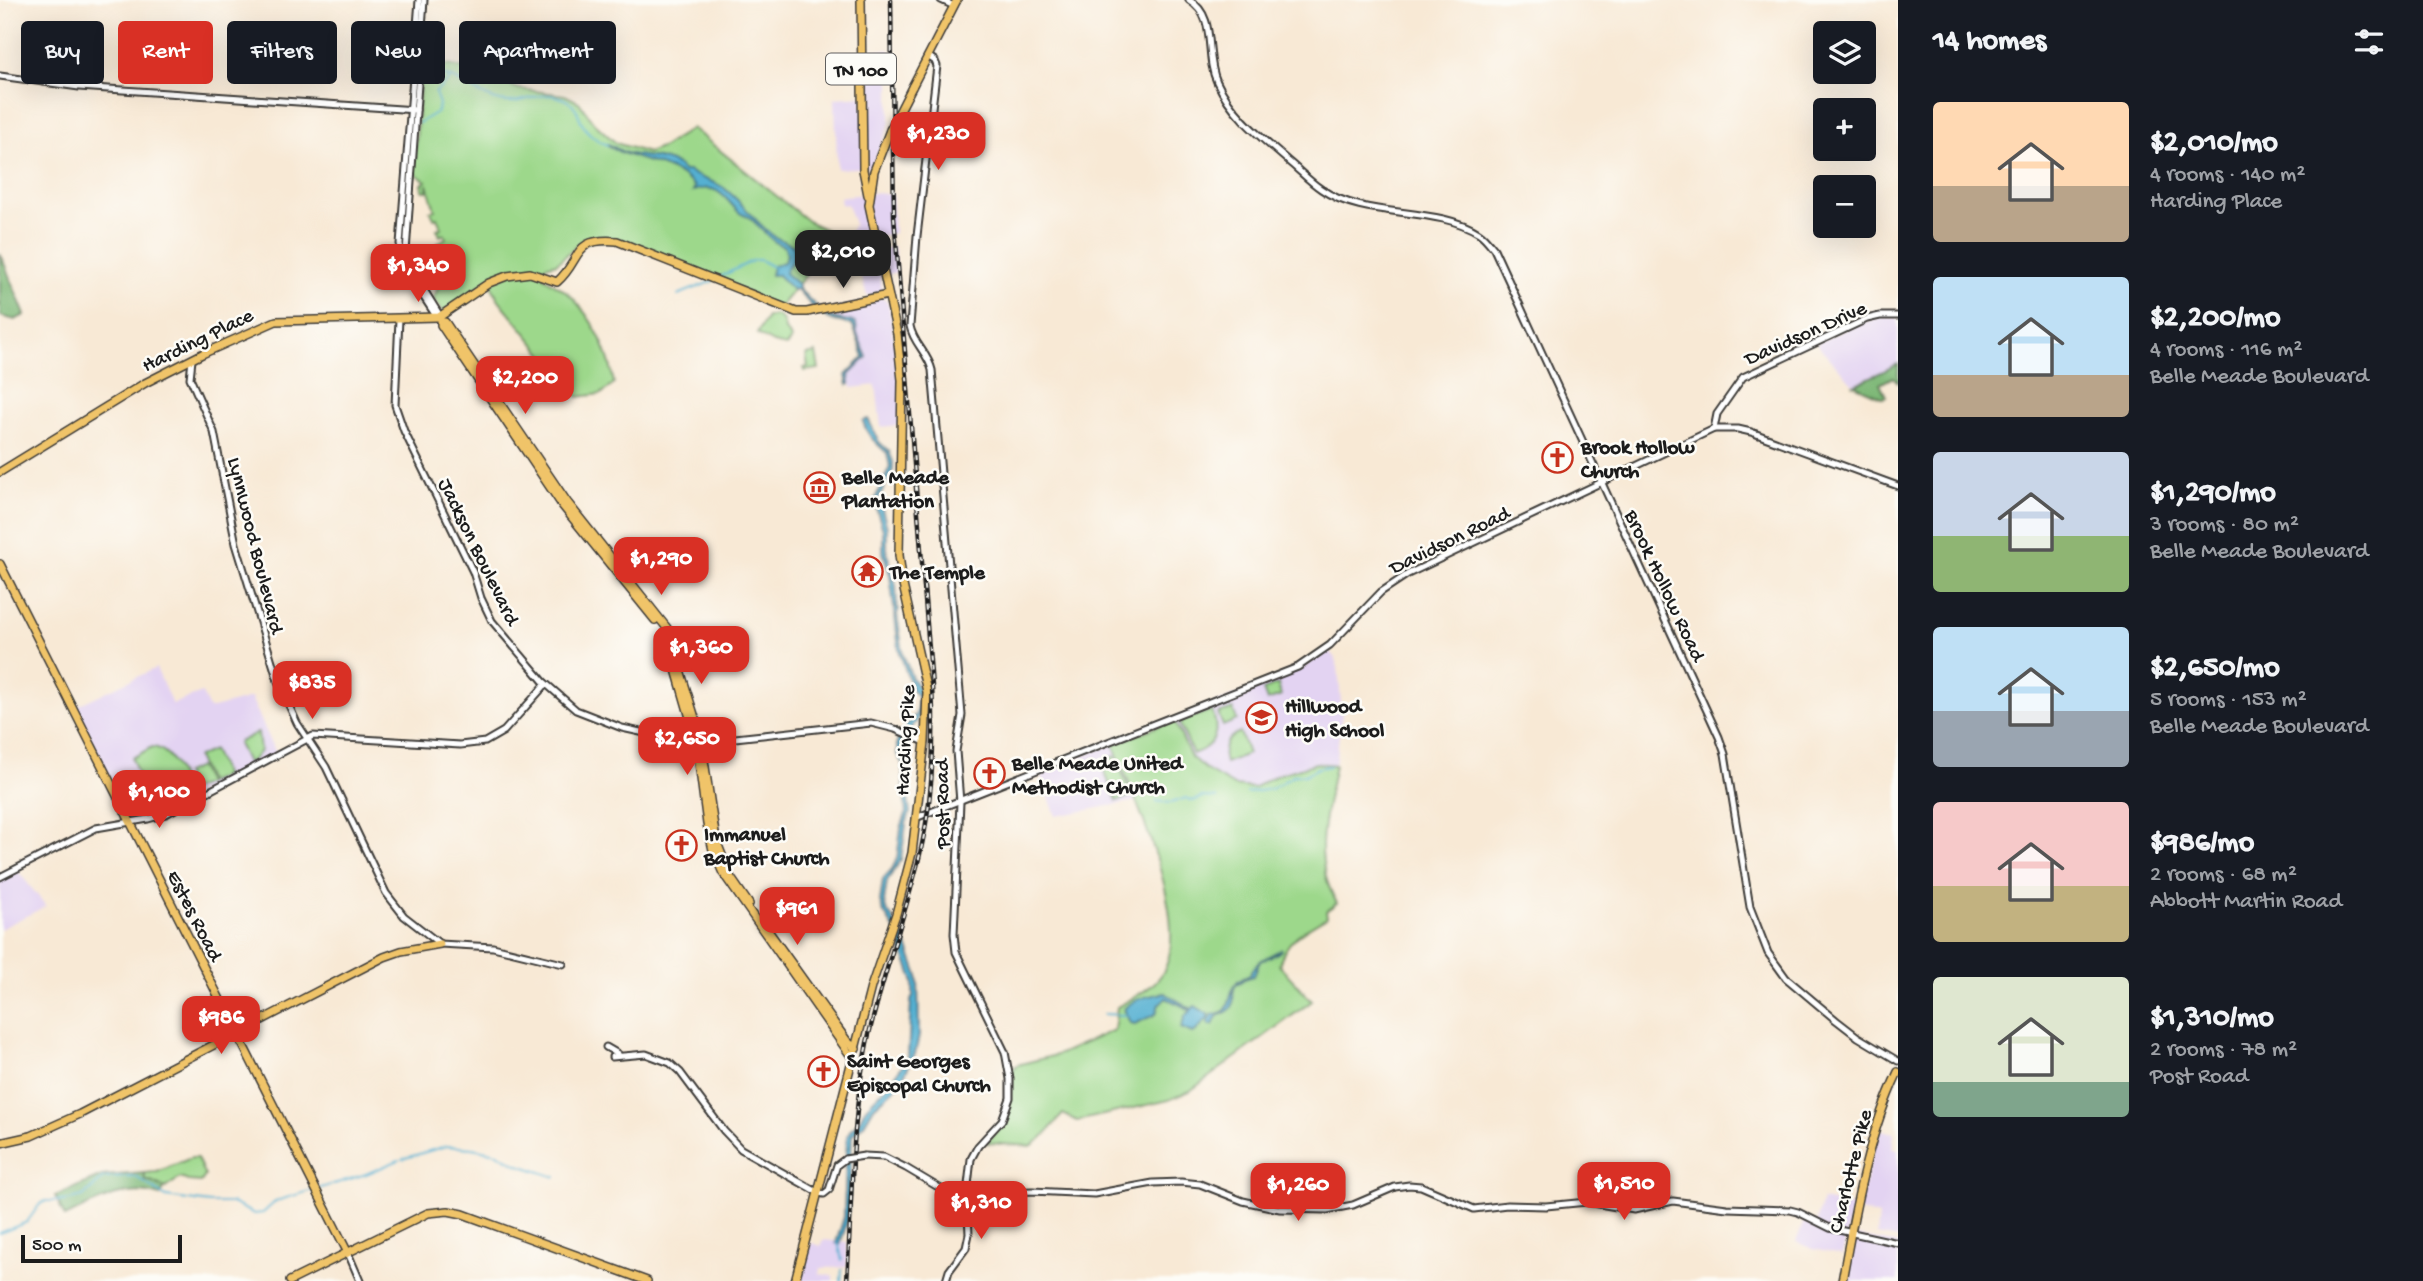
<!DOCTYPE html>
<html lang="en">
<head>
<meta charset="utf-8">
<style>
  body { margin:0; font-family:"Gochi Hand",sans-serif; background:#20242c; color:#f1f3f6; height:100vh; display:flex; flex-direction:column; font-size:26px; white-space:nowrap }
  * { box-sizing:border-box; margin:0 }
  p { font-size:23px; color:#9ea1a6 }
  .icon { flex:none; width:38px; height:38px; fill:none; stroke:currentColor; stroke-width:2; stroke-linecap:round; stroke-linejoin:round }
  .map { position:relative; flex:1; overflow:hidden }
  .details { display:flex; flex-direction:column; background:#171b24; width:525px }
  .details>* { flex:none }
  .hud { position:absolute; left:21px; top:21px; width:665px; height:63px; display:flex; gap:14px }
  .controls { position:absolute; left:1813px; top:21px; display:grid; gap:14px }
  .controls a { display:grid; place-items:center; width:63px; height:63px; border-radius:7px; background:#171b24; box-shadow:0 7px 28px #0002; font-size:35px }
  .scale { position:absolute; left:21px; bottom:18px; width:161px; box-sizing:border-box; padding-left:7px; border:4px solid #1c1c1c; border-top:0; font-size:19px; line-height:24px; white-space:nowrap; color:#1c1c1c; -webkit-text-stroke:5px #fdfcf7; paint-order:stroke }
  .price { position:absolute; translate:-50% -60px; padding:0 16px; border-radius:14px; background:#d93025; color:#fff; font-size:23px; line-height:46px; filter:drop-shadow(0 2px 4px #0008) }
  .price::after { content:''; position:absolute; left:50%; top:42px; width:21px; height:16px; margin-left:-10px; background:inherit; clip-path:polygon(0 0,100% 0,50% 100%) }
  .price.on { background:#222; color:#fff }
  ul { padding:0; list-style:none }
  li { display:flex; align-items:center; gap:21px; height:175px; padding:0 35px }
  li span { display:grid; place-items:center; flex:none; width:196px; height:140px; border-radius:7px; color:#555 }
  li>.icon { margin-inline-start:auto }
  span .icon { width:84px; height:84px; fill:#fffc; stroke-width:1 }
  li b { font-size:30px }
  h2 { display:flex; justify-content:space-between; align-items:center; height:84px; padding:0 35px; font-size:30px }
  .tag { padding:0 24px; border-radius:7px; background:#171b24; box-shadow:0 7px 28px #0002; font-size:24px; line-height:63px }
  .tag.on { background:#d93025; color:#fff }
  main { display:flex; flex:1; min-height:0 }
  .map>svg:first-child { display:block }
  .built { fill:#e3d3f2 }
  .green { fill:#9dd88b; stroke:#5c7a54; stroke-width:2 }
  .forest { fill:#7eb877; stroke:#4d6a4a; stroke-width:2 }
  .water { fill:#54b0d2; stroke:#386677; stroke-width:2 }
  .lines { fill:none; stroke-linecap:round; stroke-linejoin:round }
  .stream { stroke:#54b0d2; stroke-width:2 }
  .minor-casing { stroke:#3d3b38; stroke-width:9 }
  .major-casing { stroke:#3d3b38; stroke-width:10 }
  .minor { stroke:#fff; stroke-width:5 }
  .major { stroke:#f0c469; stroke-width:7 }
  .rail-casing { stroke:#1c1c1c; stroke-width:4.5 }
  .rail { stroke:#fdfcf7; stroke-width:2; stroke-dasharray:5; stroke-linecap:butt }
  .minor-bridge-casing { stroke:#3d3b38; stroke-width:9; stroke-linecap:butt }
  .major-bridge-casing { stroke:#3d3b38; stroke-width:10; stroke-linecap:butt }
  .minor-bridge { stroke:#fff; stroke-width:5 }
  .major-bridge { stroke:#f0c469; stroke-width:7 }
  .labels { text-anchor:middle; stroke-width:5; stroke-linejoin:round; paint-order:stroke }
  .shield { fill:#fdfcf7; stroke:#605f5e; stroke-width:2 }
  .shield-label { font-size:19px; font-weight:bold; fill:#1c1c1c }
  .street-label { font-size:21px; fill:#1c1c1c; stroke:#fdfcf7 }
  .poi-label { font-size:21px; font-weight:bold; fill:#1c1c1c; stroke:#fdfcf7; text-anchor:start }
</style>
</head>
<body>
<main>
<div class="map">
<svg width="1898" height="1281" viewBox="0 0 1898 1281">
  <rect width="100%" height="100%" fill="#fdfcf7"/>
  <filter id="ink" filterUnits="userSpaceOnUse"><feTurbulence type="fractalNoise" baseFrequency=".0143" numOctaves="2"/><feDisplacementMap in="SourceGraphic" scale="14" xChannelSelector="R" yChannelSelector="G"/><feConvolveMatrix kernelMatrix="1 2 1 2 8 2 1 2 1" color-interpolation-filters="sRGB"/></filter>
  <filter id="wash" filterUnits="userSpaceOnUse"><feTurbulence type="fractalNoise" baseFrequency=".00686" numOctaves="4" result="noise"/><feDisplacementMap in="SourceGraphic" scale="28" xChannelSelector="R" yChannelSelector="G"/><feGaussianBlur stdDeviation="1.57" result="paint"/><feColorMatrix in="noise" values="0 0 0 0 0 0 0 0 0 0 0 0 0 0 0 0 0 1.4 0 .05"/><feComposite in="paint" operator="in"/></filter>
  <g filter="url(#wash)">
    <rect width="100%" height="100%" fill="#f8e9d5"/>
    <g class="built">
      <path d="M864,50H890V123L872,167L837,169L835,98L864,96Z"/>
      <path d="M873,193L892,194L894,233L878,237L880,250L894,246L897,269L896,272L880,277L882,289L881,292L867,296L849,233L854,224L847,204L841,205L840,197Z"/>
      <path d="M882,298L886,300L889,306L898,367L901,400L899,425L881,427L876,385L852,388L849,374L867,357L857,333L856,326L848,320L833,318L825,311Z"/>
      <path d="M1883,317L1898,318V364L1854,385L1816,343L1860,323Z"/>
      <path d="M1329,650L1335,657L1338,668L1342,714L1335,765L1316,763L1277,775L1253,788L1234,786L1208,771L1191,757L1174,720L1302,668Z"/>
      <path d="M156,668L172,704L202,693L209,709L251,698L276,753L165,811L131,819L74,707Z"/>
      <path d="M1113,744L1136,801L1056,816L1040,773Z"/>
      <path d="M17,870L46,906L0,929V879Z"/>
      <path d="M1878,1129L1894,1133L1892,1148L1898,1150V1239L1877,1235L1879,1216L1858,1211Z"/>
      <path d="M1822,1200L1853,1207L1842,1255L1813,1249L1796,1242L1804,1221L1816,1224Z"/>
      <path d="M1852,1235L1898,1244V1281H1844Z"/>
      <path d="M823,1240L847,1242V1267L821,1268L820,1274L833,1276V1281H799L807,1248L812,1243L821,1246Z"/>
    </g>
    <g class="green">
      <path d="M447,65L468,69L519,89L565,95L579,102L594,123L616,143L648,153L663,147L692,128L809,222L828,231L845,233L844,244L822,270L809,271L778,309L748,293L621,241H592L576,246L557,263L545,266L544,277C552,283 564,289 571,296C594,320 610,352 614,384L601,394L578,397L499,300L488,280L443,312L433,298C442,284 443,275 432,261L438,243L446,238L444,234L440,236L437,229L441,228L437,217L434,218L430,211L435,210L427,184V191H423L422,184L426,181L414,173L421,66Z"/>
      <path d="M776,315C784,320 783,321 785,330L790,336L791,340L786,346L773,343L757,334L767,317Z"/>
      <path d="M816,353L819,369L805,371L804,368L808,367L806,355Z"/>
      <path d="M1278,684L1281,696L1267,701L1263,690Z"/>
      <path d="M1233,709L1237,720L1223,726L1218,714Z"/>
      <path d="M1212,710C1220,732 1216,746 1193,754L1180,725L1182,721Z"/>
      <path d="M1174,720L1191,757L1208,771L1234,786L1253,788L1277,775L1316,763L1335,765C1326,814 1310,857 1337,903L1326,911L1327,917C1305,930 1286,938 1279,965L1312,1001L1190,1091L1169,1100L1077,1121L1063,1114L1042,1138L1031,1146L987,1143L1003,1121L1012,1087L1013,1069L1017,1065L1060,1054L1114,1030L1117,1007C1134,997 1159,986 1166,966C1188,912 1134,797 1113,744Z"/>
      <path d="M258,732L260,751L253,760L247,763L238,744L239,742Z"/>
      <path d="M1240,732L1248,754L1225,763C1221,749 1226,738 1240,732Z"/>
      <path d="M152,747C174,749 183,781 185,799L168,809L152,812L132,758Z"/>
      <path d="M213,750L225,776L208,783L197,757Z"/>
      <path d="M1115,756L1132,796L1117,801L1100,762Z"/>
      <path d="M199,767L207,784L192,790L185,773Z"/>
      <path d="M191,1158H197L205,1176L201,1182L188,1181L180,1178L165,1188L151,1181H144L145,1173L157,1172Z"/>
    </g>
    <g class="forest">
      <path d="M0,253L25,315L15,320L0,316Z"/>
      <path d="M1898,364V382L1893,377L1880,384L1886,396L1883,398L1854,385Z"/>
      <path d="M145,1173V1181H151L165,1188L160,1196C126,1184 95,1203 65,1217L55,1196L102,1176Z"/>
    </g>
    <g class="water">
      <path d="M608,144C615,147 622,153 630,154C645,157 674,157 683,171H689C699,179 713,180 724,188C741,201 754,220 771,234C780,242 793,242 799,251C797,261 786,264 785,273L799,285V289C808,298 822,314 834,318C842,321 849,319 856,324L857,334L867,357L849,375L850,384L848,385L846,375L864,357L853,326C847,322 839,323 832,320C817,314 807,301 797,289L793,290L778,275H771L773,266L784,262L787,255L785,247C770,242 762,228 750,218C746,215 744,216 740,213C724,199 720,182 693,191L695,187C673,161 635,163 608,146Z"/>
      <path d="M868,419L879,442L889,451L893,462V470L879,498L887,528V553L896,585L897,609H899L897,614L903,654L912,678L922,693L923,702L917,721L908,731L901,744L910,813L906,824L901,860L887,881L884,902L886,909L903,934L918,976L919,1036L915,1054L900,1084L874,1107L864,1124L852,1135L848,1219L840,1244L836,1243L844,1217L847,1136L851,1129L858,1123L866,1107L891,1082L908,1057L911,1001L913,995V980L909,968L903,953L899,937L883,911L880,902L883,879L892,869L897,859L901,828L906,814L902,763L897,754V743L899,735L916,714L918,697L912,690L899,650L890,575L883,552V530L874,501L890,467L887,453C877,444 867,436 863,421Z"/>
      <path d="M1282,949L1278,953L1260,961L1254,976L1244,979L1235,986C1229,1001 1242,1008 1217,1016L1213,1025H1210L1208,1022L1212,1015C1216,1013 1221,1014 1224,1011C1234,1005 1225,982 1249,975L1258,962Z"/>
      <path d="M1165,993L1192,1009L1195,1006L1208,1014V1018C1201,1023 1200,1031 1192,1033L1181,1028L1185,1016L1191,1010L1166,998L1159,1004L1156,1014L1135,1024L1130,1023L1124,1009C1134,998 1151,995 1165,993Z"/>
    </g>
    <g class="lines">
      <g class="stream">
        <path d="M420,76C430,75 442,74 452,78C470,86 486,100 506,102C527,104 546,86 569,102C578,107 578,116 583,125C588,134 598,141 607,145"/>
        <path d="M419,123L438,111L439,104L435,93L450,79"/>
        <path d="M718,278L754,260H760L773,267"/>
        <path d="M678,295L713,281"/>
        <path d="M1247,793L1271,789L1294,775H1305L1318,768L1330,766"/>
        <path d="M1156,801L1171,803L1186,798L1193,801L1202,797L1217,798"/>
        <path d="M1103,1014L1126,1015"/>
        <path d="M402,1159L446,1146L472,1148L497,1153L519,1165L556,1177"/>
        <path d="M318,1189L366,1174L399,1160"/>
        <path d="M0,1233L27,1222L40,1204L46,1201H65L83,1197L103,1178L136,1177L166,1197L210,1203H232L254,1214L263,1213L276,1201L313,1190"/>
        <path d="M838,1242L842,1260"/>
        <path d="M841,1281L842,1270"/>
      </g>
    </g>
  </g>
  <g filter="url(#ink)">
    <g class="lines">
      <defs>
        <g id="minor">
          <path d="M419,0L400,244L406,270L436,316"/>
          <path d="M424,0L406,252L413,272L439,314V317"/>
          <path d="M941,0L954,6"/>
          <path d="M1189,0C1218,17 1204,55 1217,82C1232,115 1262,138 1288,161C1299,170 1309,181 1321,189C1365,220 1435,205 1479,233C1485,237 1490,244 1494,249L1719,737L1725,754L1750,907L1768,953L1786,978L1836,1020L1858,1037L1898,1061"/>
          <path d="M928,56L935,61L937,66L917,236L910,326C913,343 928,353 932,370L962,715L956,751L960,802L954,934L956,952L1005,1052L1010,1079V1098L1002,1120L978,1146L971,1159L967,1194L969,1234L966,1248L949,1271L946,1281"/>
          <path d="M0,76L79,87L416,110"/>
          <path d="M399,319L395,405L404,431L473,572L481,598L492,621L544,682L576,710L622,728L645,733L735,738L871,723L895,729L925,742"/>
          <path d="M192,360L190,378L214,432L236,544L278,681L297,723L326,767L386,893L404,916L440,944L493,947L563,964"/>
          <path d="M1714,429L1717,414L1743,377L1867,319L1880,316H1898"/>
          <path d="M918,817L1298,667L1330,645L1381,592L1408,574L1714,429H1738L1751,432L1898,486"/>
          <path d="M0,877L96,828L148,819L166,814L313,736L460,745L485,742L504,731L546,684"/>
          <path d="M606,1047L618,1054"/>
          <path d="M612,1057L646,1054L670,1063L680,1072L724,1131L741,1149L819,1193L824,1194L829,1190L837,1165L845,1159"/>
          <path d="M864,1156L884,1157L906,1168L943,1190L967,1194L1032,1191L1094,1194L1153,1183L1181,1182L1200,1184L1243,1201L1280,1209L1327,1210L1353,1205L1395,1187L1409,1185L1421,1186L1474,1209L1507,1205L1546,1206L1587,1202L1634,1210L1673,1201L1727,1208L1790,1210L1798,1212L1830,1228L1898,1243"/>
          <path d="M348,1253L360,1281"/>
        </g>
        <g id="major">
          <path d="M861,0L863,170L868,195"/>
          <path d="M912,87L957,0"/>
          <path d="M441,321V325L562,505L655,620"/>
          <path d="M442,322H445L455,337L567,502L667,628L700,734L696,740L707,824L713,850L723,873L853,1059"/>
          <path d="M0,472L145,383L202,354L276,321L439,317L489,283L507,276L530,273L557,282C583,259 571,237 617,241L796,312H807L888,295"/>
          <path d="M0,564L348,1253"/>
          <path d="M675,666L695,735L701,740L716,840L731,878L749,904"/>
          <path d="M764,925L847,1041L856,1049"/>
          <path d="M0,1143L31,1136L80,1114L384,957L401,951L440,944"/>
          <path d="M290,1281L428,1213L448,1211L463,1214L647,1281"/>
          <path d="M795,1281L871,987L896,914L912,853L925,742L927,692L903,585L899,555L902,380L897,334L869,205L874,171L890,130"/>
          <path d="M1842,1281C1855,1210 1867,1137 1898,1072"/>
        </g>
      </defs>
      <use href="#minor" class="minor-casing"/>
      <use href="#major" class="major-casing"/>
      <use href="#minor" class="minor"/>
      <use href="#major" class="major"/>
      <defs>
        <path id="rail" d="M847,1281C852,1204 851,1119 867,1043C881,979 905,918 920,854C933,799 935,742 932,686L894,216L891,0"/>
      </defs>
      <use href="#rail" class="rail-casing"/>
      <use href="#rail" class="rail"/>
      <defs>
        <path id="minor-bridge" d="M845,1159L864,1156"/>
        <path id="major-bridge" d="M890,130L912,87"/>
      </defs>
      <use href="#minor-bridge" class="minor-bridge-casing"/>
      <use href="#major-bridge" class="major-bridge-casing"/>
      <use href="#minor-bridge" class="minor-bridge"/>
      <use href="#major-bridge" class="major-bridge"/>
    </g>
  </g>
  <defs>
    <symbol id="church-ring" viewBox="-11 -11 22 22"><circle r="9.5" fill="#fdfcf7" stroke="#c8321e" stroke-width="1.5"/><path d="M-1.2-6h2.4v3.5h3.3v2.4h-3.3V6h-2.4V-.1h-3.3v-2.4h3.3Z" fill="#c8321e"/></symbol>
    <symbol id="museum-ring" viewBox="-11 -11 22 22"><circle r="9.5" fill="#fdfcf7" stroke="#c8321e" stroke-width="1.5"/><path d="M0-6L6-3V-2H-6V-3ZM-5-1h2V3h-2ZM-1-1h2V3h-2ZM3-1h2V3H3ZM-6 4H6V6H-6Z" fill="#c8321e"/></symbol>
    <symbol id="temple-ring" viewBox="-11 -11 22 22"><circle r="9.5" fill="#fdfcf7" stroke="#c8321e" stroke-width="1.5"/><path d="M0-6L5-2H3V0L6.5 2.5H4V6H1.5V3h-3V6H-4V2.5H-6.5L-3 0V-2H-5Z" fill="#c8321e"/></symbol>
    <symbol id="school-ring" viewBox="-11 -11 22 22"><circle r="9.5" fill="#fdfcf7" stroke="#c8321e" stroke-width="1.5"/><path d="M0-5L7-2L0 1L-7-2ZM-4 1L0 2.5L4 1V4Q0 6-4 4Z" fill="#c8321e"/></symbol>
  </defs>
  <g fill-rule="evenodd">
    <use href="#church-ring" x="1540" y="440" width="35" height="35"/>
    <use href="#museum-ring" x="802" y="470" width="35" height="35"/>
    <use href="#temple-ring" x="850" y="554" width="35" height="35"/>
    <use href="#school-ring" x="1244" y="700" width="35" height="35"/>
    <use href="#church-ring" x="972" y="756" width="35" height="35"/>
    <use href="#church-ring" x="664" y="828" width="35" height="35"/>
    <use href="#church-ring" x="806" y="1054" width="35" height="35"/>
  </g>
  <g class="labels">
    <rect class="shield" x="826" y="53.5" width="70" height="31" rx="5"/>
    <g class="shield-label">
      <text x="861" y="76">TN 100</text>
    </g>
    <g class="street-label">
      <text transform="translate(1805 332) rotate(-24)" y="7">Davidson Drive</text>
      <text transform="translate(197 339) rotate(-26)" y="7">Harding Place</text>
      <text transform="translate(1449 539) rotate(-26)" y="7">Davidson Road</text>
      <text transform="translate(257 545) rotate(76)" y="7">Lynnwood Boulevard</text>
      <text transform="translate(480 551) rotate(64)" y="7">Jackson Boulevard</text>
      <text transform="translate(1666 585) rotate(65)" y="7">Brook Hollow Road</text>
      <text transform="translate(904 740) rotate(-87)" y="7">Harding Pike</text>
      <text transform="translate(941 804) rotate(-91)" y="7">Post Road</text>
      <text transform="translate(196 915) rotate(63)" y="7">Estes Road</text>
      <text transform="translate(1849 1171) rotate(-76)" y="7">Charlotte Pike</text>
    </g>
    <g class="poi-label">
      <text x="1581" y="453">Brook Hollow<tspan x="1581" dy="24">Church</tspan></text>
      <text x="842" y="483">Belle Meade<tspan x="842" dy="24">Plantation</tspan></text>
      <text x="890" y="578">The Temple</text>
      <text x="1285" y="712">Hillwood<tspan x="1285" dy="24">High School</tspan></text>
      <text x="1012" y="769">Belle Meade United<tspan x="1012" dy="24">Methodist Church</tspan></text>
      <text x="704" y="840">Immanuel<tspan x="704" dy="24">Baptist Church</tspan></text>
      <text x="847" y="1067">Saint Georges<tspan x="847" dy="24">Episcopal Church</tspan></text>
    </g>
  </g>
</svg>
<div class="controls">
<a><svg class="icon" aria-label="layers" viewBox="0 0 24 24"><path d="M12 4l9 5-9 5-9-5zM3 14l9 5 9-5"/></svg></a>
<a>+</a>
<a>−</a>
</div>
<div class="scale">500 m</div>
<b class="price" style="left:938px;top:172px">$1,230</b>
<b class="price on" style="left:843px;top:290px">$2,010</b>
<b class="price" style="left:418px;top:304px">$1,340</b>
<b class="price" style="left:525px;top:416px">$2,200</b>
<b class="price" style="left:661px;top:597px">$1,290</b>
<b class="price" style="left:701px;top:686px">$1,360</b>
<b class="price" style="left:312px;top:721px">$835</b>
<b class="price" style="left:687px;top:777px">$2,650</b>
<b class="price" style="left:159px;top:830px">$1,100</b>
<b class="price" style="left:797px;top:947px">$961</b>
<b class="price" style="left:221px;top:1056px">$986</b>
<b class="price" style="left:1624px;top:1222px">$1,510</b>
<b class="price" style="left:1298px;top:1223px">$1,260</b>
<b class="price" style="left:981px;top:1241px">$1,310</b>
<div class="hud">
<a class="tag">Buy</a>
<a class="tag on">Rent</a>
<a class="tag">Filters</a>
<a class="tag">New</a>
<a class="tag">Apartment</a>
</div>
</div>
<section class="details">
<h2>14 homes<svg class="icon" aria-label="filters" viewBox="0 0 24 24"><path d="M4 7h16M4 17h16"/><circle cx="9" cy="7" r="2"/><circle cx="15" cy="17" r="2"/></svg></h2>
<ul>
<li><span style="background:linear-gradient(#ffd9b3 60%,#b9a48a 0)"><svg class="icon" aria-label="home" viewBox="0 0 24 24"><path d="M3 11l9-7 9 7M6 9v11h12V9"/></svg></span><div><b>$2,010/mo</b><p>4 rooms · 140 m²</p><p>Harding Place</p></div></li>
<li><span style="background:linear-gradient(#bfe0f5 70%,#b9a48a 0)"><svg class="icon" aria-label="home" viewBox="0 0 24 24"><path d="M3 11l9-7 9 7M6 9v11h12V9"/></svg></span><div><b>$2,200/mo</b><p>4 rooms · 116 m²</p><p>Belle Meade Boulevard</p></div></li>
<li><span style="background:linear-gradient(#c9d6e8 60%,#8fb573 0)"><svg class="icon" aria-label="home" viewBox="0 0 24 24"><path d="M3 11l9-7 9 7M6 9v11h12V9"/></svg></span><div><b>$1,290/mo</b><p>3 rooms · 80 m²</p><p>Belle Meade Boulevard</p></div></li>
<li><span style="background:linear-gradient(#bfe0f5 60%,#9aa5b1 0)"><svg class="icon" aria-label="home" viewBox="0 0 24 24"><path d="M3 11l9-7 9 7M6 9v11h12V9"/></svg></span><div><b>$2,650/mo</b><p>5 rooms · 153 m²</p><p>Belle Meade Boulevard</p></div></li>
<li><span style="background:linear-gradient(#f6c9c9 60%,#c2b280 0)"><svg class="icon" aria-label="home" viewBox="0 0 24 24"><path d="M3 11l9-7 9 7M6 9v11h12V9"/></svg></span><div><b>$986/mo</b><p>2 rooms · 68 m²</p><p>Abbott Martin Road</p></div></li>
<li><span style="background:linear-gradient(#dfe7d0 75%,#7fa58c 0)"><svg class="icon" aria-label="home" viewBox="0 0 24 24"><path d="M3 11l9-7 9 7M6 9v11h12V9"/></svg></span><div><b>$1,310/mo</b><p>2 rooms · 78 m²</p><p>Post Road</p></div></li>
</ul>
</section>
</main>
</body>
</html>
